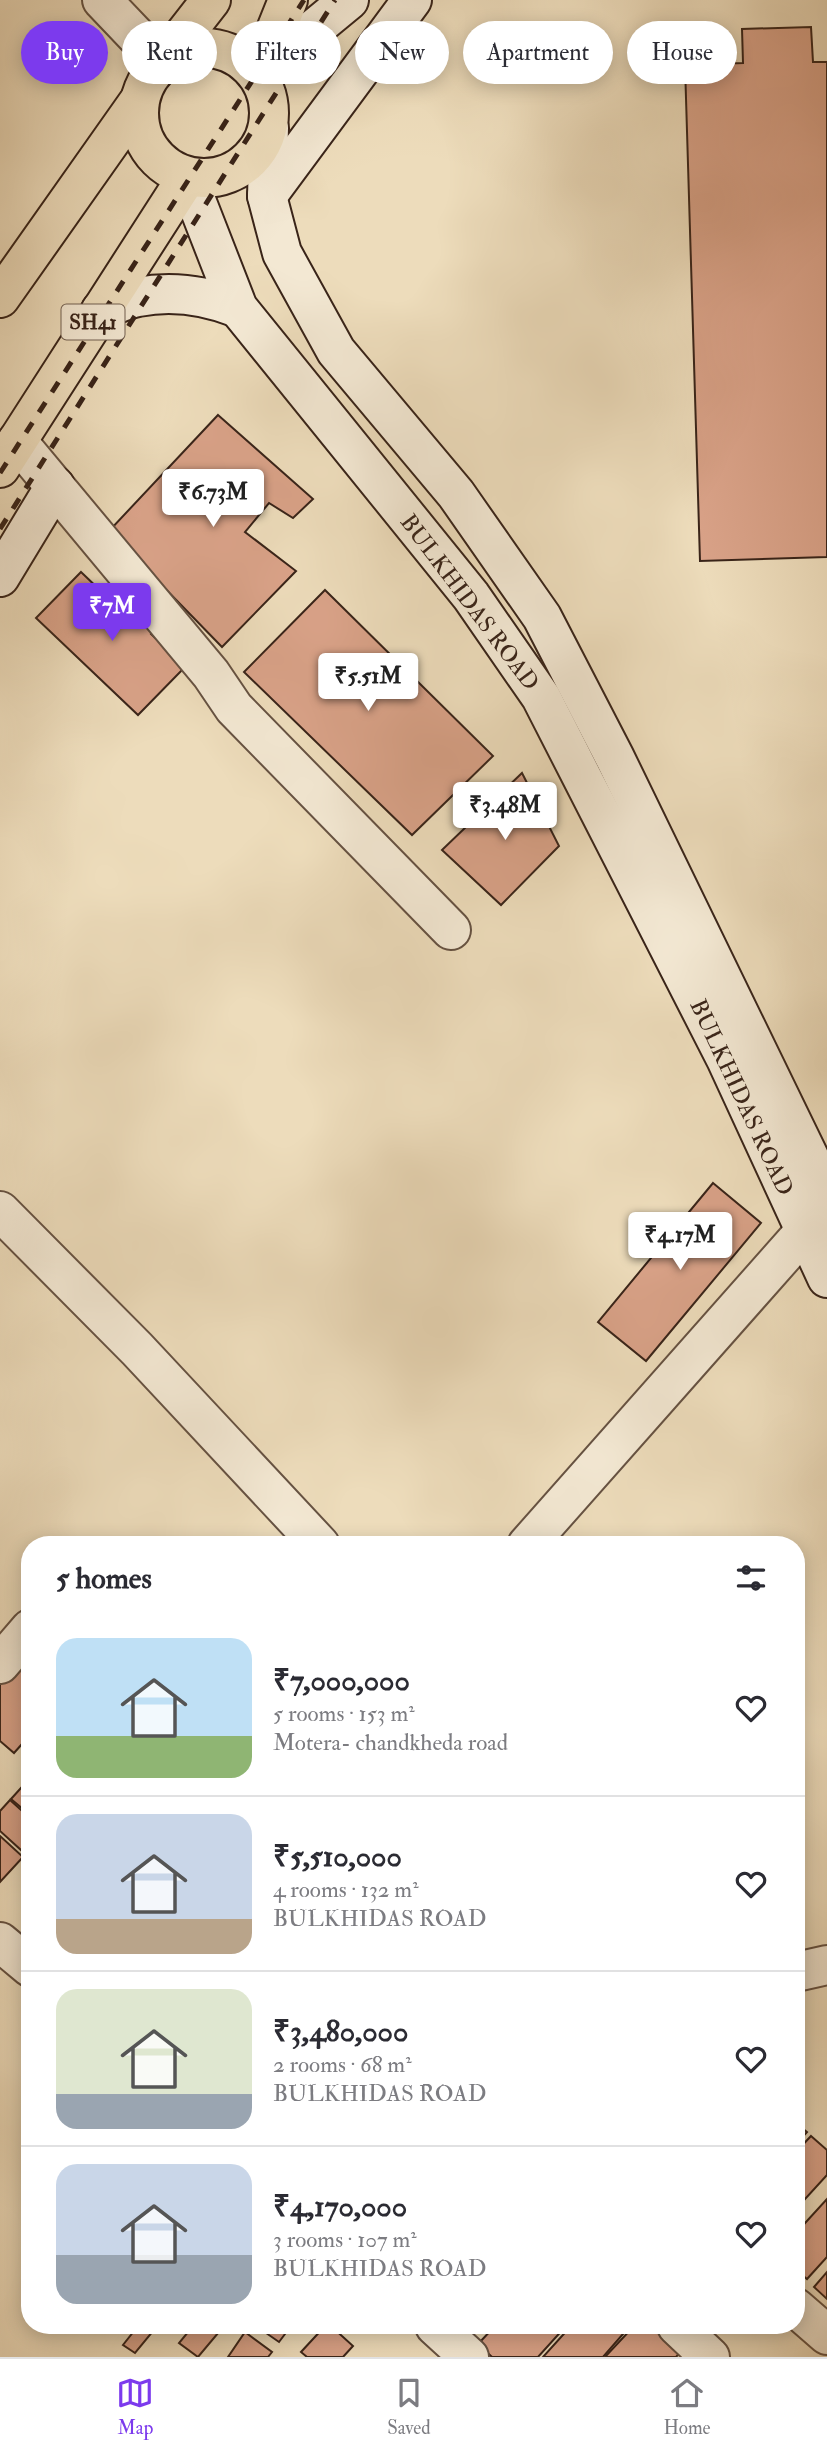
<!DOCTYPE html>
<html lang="en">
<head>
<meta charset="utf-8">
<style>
  body { margin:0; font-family:"IM FELL Double Pica",serif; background:#f2f2f3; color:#2b2b33; height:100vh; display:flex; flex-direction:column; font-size:26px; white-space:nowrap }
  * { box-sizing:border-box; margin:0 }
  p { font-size:23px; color:#7c7c81 }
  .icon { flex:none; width:38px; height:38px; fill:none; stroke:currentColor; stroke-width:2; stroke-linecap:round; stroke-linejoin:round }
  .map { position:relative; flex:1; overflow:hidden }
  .panel { position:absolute; left:21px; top:1536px; width:784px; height:798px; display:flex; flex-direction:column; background:#fff; border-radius:28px; box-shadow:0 4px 18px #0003 }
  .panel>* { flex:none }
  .top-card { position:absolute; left:21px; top:21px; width:786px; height:63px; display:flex; gap:14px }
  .price { position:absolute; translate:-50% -60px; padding:0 16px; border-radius:7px; background:#fff; color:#222; font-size:23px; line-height:46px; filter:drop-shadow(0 2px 4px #0008) }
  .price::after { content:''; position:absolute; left:50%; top:42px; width:21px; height:16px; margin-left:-10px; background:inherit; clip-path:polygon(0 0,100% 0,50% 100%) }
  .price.current { background:#7c3aed; color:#fff }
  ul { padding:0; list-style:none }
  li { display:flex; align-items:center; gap:21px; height:175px; padding:0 35px }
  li+li { border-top:2px solid #e1e1e2 }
  li span { display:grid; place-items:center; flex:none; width:196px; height:140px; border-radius:21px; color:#555 }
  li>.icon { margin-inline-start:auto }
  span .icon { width:84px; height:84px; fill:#fffc; stroke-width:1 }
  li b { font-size:30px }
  h2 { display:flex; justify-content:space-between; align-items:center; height:84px; padding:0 35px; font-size:30px }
  .chip { padding:0 24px; border-radius:32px; background:#fff; box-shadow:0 4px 18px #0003; font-size:24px; line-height:63px }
  .chip.current { background:#7c3aed; color:#fff }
  .tab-bar { display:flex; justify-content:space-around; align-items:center; height:98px; border-top:2px solid #e1e1e2; background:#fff; font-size:19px; color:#7c7c81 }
  .tab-bar a { display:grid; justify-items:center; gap:4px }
  .tab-bar .current { color:#7c3aed }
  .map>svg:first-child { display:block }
  .building { fill:#d9a288; stroke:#392419; stroke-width:2 }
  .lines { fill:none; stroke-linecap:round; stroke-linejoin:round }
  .street-casing { stroke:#665242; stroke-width:42 }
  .secondary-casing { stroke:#392419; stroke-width:42 }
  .primary-casing { stroke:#392419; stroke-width:42 }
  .street { stroke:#f3e8d3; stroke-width:38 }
  .secondary { stroke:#f3e8d3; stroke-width:38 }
  .primary { stroke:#eddcbb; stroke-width:38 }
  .rail { stroke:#392419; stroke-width:5; stroke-dasharray:12 12; stroke-linecap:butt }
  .labels { text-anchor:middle; stroke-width:5; stroke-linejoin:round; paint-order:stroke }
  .shield { fill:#f3e8d3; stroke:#715f51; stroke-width:2 }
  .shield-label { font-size:21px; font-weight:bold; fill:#392419 }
  .street-label { font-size:23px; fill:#392419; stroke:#f3e8d3 }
</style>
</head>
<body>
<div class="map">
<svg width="827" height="2357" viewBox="0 0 827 2357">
  <rect width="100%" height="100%" fill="#eddcbb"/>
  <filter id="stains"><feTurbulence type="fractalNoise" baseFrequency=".00286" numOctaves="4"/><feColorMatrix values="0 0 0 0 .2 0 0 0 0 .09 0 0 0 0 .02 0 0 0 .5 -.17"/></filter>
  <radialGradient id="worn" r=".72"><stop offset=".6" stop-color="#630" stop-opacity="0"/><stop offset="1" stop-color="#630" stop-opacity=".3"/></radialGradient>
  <g class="building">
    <path d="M811,27L813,62H827V557L700,561L685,65L743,63L742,29Z"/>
    <path d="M218,415L313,499L293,518L269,503L245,532L296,571L222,647L109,531Z"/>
    <path d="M81,572L128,617L137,607L157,627L151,634L185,667L138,715L36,618Z"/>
    <path d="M325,590L493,756L412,835L244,672Z"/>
    <path d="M522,773L559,846L501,905L442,850Z"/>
    <path d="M713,1183L761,1223L646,1361L598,1322Z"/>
    <path d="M11,1662L30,1678V1735L14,1753L0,1741V1674Z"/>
    <path d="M30,1778V1815L11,1799Z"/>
    <path d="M10,1800L30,1818V1845L28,1843L21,1850L0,1831V1811Z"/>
    <path d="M0,1836L23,1857L0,1882Z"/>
    <path d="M796,2123L807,2132L796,2144Z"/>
    <path d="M811,2136L827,2150V2175L796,2209V2152Z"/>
    <path d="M827,2199V2257L807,2279L796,2270V2233Z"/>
    <path d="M827,2272V2299L814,2287Z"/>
    <path d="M138,2326H149L154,2330L135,2353L123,2345Z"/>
    <path d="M193,2326H224L198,2357L179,2343Z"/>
    <path d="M256,2326H291L279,2342Z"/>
    <path d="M325,2326H331L353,2346L343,2357H307L301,2352Z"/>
    <path d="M495,2326H566L538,2357H492L478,2344Z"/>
    <path d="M571,2326H630L603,2357H543Z"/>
    <path d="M634,2326H667L688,2344L676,2357H605Z"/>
    <path d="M245,2332L272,2352L268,2357H228Z"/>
  </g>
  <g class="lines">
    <defs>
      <g id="street">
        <path d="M102,0L162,63"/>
        <path d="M17,441L211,674L234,708L451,930"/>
        <path d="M0,1211L137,1349L320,1545"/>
        <path d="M527,1545L827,1206"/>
        <path d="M0,1664L30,1629"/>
        <path d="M0,1942L30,1967"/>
        <path d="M796,1972L827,1965"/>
        <path d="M796,2308L827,2335"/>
        <path d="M435,2326L469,2357"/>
        <path d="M677,2326L710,2357"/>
      </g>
      <g id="secondary">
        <path d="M258,75L349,0"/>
        <path d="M269,128L267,196L282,253L336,351L456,494L542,617L615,758L827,1194"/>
        <path d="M187,177L238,308L471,596L541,697L726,1059L827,1278"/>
        <path d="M267,196L412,0"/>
        <path d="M101,310C113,306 126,299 138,297C173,290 205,295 238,308"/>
        <path d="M0,577L55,486"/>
      </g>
      <g id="primary">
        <circle cx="204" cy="113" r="65"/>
        <path d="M162,63L211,0"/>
        <path d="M258,75L288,0"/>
        <path d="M0,298L139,101"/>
        <path d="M0,468L187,177"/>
      </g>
    </defs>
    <use href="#street" class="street-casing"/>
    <use href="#secondary" class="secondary-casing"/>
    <use href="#primary" class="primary-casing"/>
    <use href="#street" class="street"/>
    <use href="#secondary" class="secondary"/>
    <use href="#primary" class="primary"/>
    <g class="rail">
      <path d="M0,473L304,0"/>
      <path d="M0,529L335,0"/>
    </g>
  </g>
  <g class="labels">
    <rect class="shield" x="61.5" y="304.5" width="63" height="35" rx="5"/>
    <g class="shield-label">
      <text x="93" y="329">SH41</text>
    </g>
    <g class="street-label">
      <text transform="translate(470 602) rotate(53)" y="8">BULKHIDAS ROAD</text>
      <text transform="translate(742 1097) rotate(65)" y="8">BULKHIDAS ROAD</text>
    </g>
  </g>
  <rect width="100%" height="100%" filter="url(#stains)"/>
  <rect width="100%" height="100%" fill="url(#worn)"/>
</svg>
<b class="price" style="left:213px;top:529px">₹6.73M</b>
<b class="price current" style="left:112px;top:643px">₹7M</b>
<b class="price" style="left:368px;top:713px">₹5.51M</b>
<b class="price" style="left:505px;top:842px">₹3.48M</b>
<b class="price" style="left:680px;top:1272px">₹4.17M</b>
<div class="top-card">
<a class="chip current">Buy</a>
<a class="chip">Rent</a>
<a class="chip">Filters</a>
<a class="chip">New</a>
<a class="chip">Apartment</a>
<a class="chip">House</a>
</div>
<section class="panel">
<h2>5 homes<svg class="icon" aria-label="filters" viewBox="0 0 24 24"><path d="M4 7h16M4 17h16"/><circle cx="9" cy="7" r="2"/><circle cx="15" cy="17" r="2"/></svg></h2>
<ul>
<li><span style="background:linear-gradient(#bfe0f5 70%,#8fb573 0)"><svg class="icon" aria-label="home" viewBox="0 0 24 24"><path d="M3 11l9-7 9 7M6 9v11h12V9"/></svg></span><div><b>₹7,000,000</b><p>5 rooms · 153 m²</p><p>Motera- chandkheda road</p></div><svg class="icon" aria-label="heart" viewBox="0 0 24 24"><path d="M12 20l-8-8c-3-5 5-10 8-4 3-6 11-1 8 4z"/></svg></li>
<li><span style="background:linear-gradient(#c9d6e8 75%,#b9a48a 0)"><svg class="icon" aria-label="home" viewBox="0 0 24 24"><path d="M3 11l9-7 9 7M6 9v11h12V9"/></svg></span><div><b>₹5,510,000</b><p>4 rooms · 132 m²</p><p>BULKHIDAS ROAD</p></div><svg class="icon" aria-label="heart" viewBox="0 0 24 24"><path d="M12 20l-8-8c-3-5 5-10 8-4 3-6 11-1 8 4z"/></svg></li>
<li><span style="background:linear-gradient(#dfe7d0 75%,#9aa5b1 0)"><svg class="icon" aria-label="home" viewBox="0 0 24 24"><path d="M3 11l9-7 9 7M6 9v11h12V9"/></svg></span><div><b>₹3,480,000</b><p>2 rooms · 68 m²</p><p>BULKHIDAS ROAD</p></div><svg class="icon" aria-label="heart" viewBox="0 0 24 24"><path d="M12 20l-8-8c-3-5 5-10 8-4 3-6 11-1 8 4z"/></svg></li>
<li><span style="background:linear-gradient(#c9d6e8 65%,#9aa5b1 0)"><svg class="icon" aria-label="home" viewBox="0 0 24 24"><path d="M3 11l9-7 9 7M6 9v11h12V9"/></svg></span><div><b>₹4,170,000</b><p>3 rooms · 107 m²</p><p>BULKHIDAS ROAD</p></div><svg class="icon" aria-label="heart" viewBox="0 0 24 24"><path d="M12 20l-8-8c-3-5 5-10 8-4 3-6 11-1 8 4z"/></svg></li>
</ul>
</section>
</div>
<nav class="tab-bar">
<a class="current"><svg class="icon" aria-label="map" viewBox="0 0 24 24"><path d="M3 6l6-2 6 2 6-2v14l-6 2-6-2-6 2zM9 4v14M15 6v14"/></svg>Map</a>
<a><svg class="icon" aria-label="saved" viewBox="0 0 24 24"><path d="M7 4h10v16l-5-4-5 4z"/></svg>Saved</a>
<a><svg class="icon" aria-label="home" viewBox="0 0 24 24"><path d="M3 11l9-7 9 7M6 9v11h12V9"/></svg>Home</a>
</nav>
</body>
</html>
